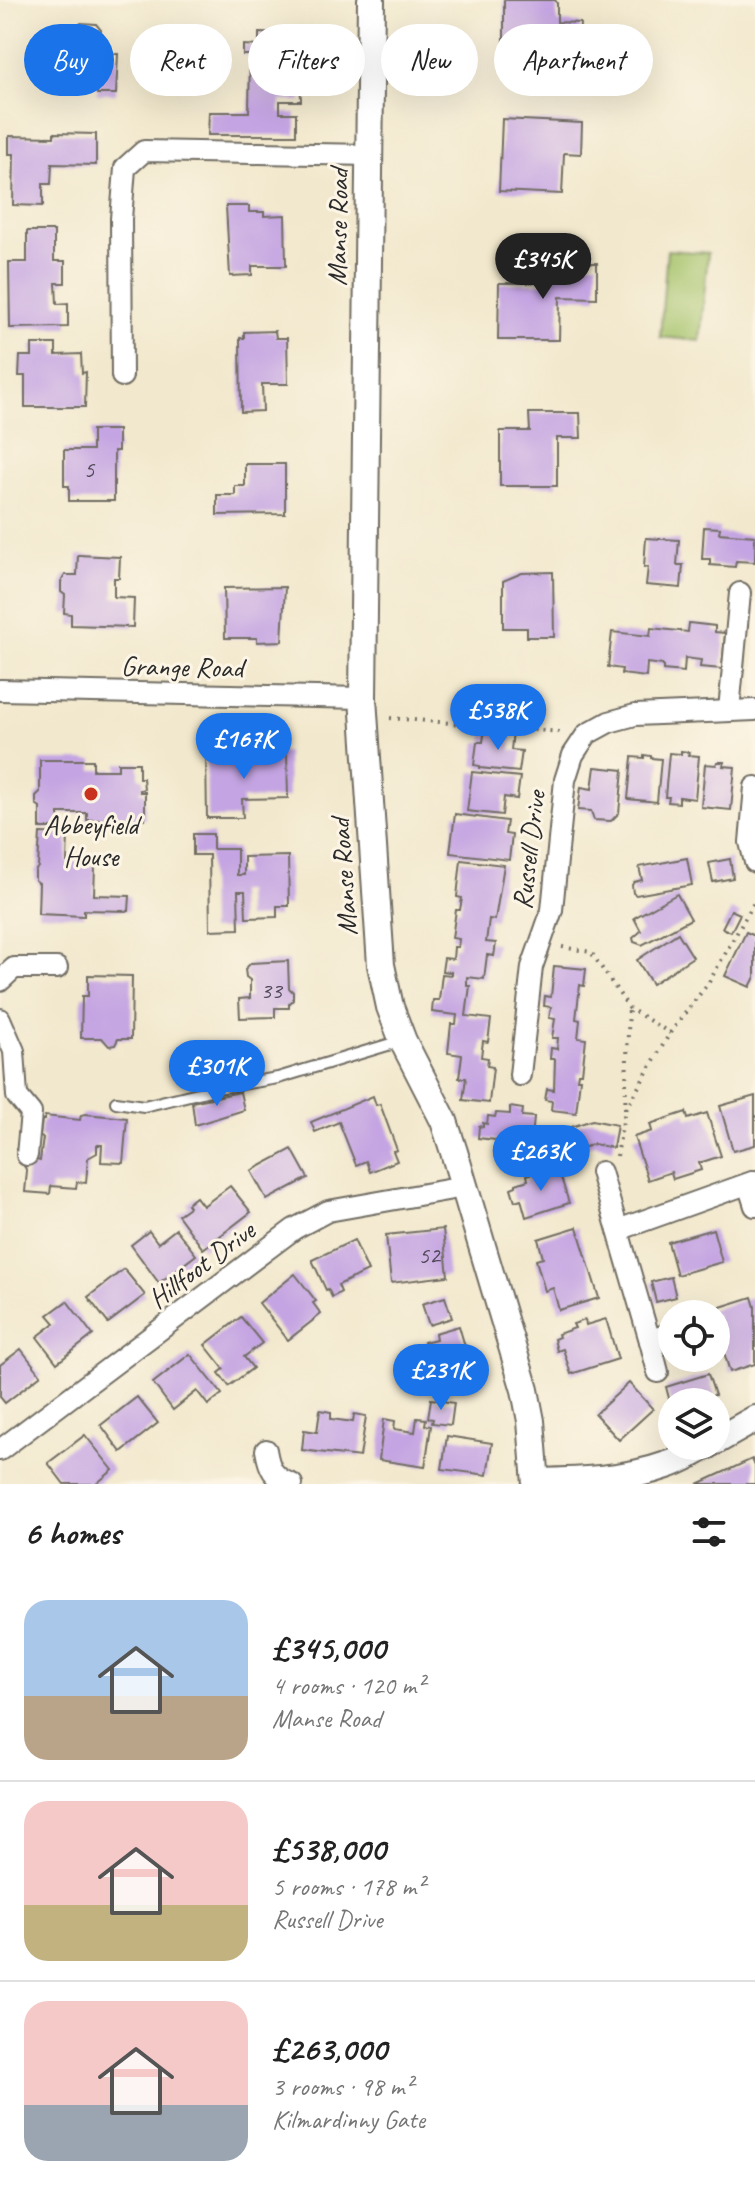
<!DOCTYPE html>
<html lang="en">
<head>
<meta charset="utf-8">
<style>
  body { margin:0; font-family:Caveat,sans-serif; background:#f6f6f6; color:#222; height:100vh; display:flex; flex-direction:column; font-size:30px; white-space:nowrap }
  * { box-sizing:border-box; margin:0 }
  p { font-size:26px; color:#767676 }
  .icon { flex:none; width:44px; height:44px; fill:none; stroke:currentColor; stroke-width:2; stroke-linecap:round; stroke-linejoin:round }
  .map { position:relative; height:1484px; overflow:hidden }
  .drawer { display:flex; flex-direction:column; background:#fff; flex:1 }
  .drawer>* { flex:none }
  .guide { position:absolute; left:24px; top:24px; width:708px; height:72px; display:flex; gap:16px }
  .buttons { position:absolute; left:658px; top:1300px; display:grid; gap:16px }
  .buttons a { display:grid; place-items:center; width:72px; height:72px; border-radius:50%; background:#fff; box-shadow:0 8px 32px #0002; font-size:40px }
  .price { position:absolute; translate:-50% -68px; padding:0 18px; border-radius:28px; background:#1a73e8; color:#fff; font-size:26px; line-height:52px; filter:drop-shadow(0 2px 4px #0008) }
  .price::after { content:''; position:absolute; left:50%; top:48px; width:24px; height:18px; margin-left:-12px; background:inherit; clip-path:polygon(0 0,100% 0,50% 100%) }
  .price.selected { background:#222; color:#fff }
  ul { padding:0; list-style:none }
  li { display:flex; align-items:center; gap:24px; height:200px; padding:0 24px }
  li+li { border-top:2px solid #e0e0e0 }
  li span { display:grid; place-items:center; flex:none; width:224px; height:160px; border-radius:24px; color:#555 }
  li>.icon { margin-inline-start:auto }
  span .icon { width:96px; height:96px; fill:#fffc; stroke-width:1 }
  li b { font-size:34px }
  h2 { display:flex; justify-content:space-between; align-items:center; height:96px; padding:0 24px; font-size:34px }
  .tag { padding:0 28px; border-radius:36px; background:#fff; box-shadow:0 8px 32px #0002; font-size:28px; line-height:72px }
  .tag.selected { background:#1a73e8; color:#fff }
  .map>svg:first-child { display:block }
  .green { fill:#a5c36a; stroke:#68774a; stroke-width:2 }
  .building { fill:#c4a4e2 }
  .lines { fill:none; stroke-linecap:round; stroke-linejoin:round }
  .service-casing { stroke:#716d64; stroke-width:14 }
  .minor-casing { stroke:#716d64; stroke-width:24 }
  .tertiary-casing { stroke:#716d64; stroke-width:30 }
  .path { stroke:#716d64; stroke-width:4; stroke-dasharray:2 6; stroke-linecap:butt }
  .service { stroke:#fff; stroke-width:10 }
  .minor { stroke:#fff; stroke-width:20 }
  .tertiary { stroke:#fff; stroke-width:26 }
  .poi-dot { fill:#c8321e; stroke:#fcf5e5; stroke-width:3 }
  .labels { text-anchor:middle; stroke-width:6; stroke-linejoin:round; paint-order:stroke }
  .number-label { font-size:24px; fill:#514959 }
  .street-label { font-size:28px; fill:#2b2b2b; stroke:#fcf5e5 }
  .poi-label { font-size:28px; fill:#2b2b2b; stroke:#fcf5e5 }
</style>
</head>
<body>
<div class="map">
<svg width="755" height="1484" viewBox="0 0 755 1484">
  <rect width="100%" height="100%" fill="#fcf5e5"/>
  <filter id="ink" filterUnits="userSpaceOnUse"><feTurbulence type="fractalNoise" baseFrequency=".0125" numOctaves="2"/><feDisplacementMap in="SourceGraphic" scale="16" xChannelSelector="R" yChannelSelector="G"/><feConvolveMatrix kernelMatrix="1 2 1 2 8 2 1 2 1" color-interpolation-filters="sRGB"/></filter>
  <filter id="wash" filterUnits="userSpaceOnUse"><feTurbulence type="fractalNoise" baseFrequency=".006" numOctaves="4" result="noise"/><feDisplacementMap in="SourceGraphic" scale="32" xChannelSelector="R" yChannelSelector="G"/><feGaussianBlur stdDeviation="1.8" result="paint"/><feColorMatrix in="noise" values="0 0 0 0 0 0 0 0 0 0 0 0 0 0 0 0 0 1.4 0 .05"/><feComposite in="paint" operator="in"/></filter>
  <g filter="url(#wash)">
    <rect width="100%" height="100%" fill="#f2e8cd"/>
    <path class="green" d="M667,250L708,253L700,341L660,337Z"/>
    <g id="blocks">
      <g class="building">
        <path d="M504,0H555L557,3V22L580,23L579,46L504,44Z"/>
        <path d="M81,23L96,24L101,30L100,54H118L116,94H97L98,85L59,83L61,37L76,38L77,28Z"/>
        <path d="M259,33L292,34V43H299L301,101H280V113H296V135H208L209,112H249L250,55H243V45L259,46Z"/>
        <path d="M502,119L582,123L581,154L564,153L562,194L499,191Z"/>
        <path d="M54,133L96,134V165L52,164L51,184H43V206L13,205L14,154H9V136L54,137Z"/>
        <path d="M226,206H249V212H264V216L285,215L286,266H252V275L230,276Z"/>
        <path d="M27,231H54V261H65V283H56L57,304L68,303V327L10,328L9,262H27Z"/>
        <path d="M543,263H597V298L560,297L559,340H498L499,283H543Z"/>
        <path d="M275,331L276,338H287L288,384H262L263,411L241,412L240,338H244V332Z"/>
        <path d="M32,344H56V355L81,354L82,373L86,372L85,407H25V376H19L20,356H32Z"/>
        <path d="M529,413H580L581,438H557V486H500V431H530Z"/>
        <path d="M92,430H118V451H114V501H69V486H64V450H92Z"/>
        <path d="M245,464H285V514L217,515V495H235V486H245Z"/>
        <path d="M704,527L720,528L719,533L755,536V562L736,561L735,567L710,565V559H702Z"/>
        <path d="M646,538L679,540L677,565H683L681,588L646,585L648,567H644Z"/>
        <path d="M78,555L120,557L119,578H114V597L134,598L133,627L71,625V614L64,613L65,595L61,592V582L65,575H77Z"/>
        <path d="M553,572L554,637H527V628H503V581L522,573Z"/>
        <path d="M285,587L282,641L257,642V638H225L224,588Z"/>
        <path d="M689,623L715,626V632L725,633L722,669L700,667L701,660L685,658L684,672L663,670V665L647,663L646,677L621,674L622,669L608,667L612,632L650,636L651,628L688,632Z"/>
        <path d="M485,728L513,731L511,750L522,751L519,772L480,768V766L474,765L477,742H483Z"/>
        <path d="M681,751L689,752L688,755L699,756L695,799L679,797V803L668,802L669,797H665L669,753L681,754Z"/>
        <path d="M287,752L288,798L242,799L243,818H207L206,753Z"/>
        <path d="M644,755L651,756V758L661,759L657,802L628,799L632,757L644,758Z"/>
        <path d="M40,760H93V770H118V763H139V778H143L144,789L140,790V792H145V819L87,820V813H59V828H40V807L36,804V796L40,792Z"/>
        <path d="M717,762H724L723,766L735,767L731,810L701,807L705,764L716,765Z"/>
        <path d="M595,767L623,770L619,813L611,821L594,820L591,811L578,810L581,787L592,789Z"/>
        <path d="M472,772L520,777L517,799L504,797L502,815L467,811Z"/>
        <path d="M455,814L507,821L505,834L512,835L509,860L450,853Z"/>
        <path d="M40,833L68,834L67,862H83V866H95L94,895L130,896L129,911L84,910V916L38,914L39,883L35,880V871L38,867Z"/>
        <path d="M193,834H213V849H237V875H244V857L288,856L289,906H277V917L246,918L245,891H238L239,929L210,930L209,855H193Z"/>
        <path d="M687,858L692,885L636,895L633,893L632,885L634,882L642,880L639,867Z"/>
        <path d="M730,859L733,878L713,882L709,863Z"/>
        <path d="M461,860L504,865L495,920L489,919L486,942L496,943L494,956L487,955L484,979L467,977V986H470L466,1016L491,1019L488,1042L483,1041L481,1057L488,1058L487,1066L493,1067L489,1103L463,1100L466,1078H459L462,1055L448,1053L451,1024H456L457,1015L432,1012L433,1000H439L442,974L451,975V972L442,971L444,958L453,959L454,947H458L459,939L452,938L456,910H460L462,898L457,897Z"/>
        <path d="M677,894L691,919L642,945L634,942L633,938L641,931L634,918Z"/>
        <path d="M731,910L740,914L731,932L722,928Z"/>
        <path d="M746,932L755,936V977L750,987L725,976Z"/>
        <path d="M678,933L693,957L652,984L637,960Z"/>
        <path d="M288,961L289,988L293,992V1000L289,1004V1008H275V1017L240,1018L239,999L250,998V980L246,977L245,969L251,963Z"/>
        <path d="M554,966L586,969L584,986L580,985L576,1019L580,1020L578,1038L586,1039L582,1073H578L577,1079H580L576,1113L551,1110L552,1101L545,1100L547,1089L554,1090L555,1059H550L551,1048L557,1049L558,1038H552L555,1019L549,1018L551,1007L544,1006L545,996L551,997Z"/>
        <path d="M88,975L132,976L131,1039H118L115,1045L109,1046L102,1038H81L82,996H88Z"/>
        <path d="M240,1092L244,1110L195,1125L192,1102Z"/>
        <path d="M373,1096L376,1105L380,1104L397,1150L393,1151L397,1161L370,1172L366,1161L356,1165L339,1122L315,1132L311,1122Z"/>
        <path d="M755,1096V1145L733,1151L720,1106Z"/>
        <path d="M510,1107L523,1109L522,1116L534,1117L531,1150L514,1148V1142L478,1138L479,1126L483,1127V1123L487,1124L488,1116L495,1117L496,1113L510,1114Z"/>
        <path d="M686,1112L688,1119L707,1113L721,1156L699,1163L701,1170L673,1179L671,1172L648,1180L634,1137L652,1131L650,1124Z"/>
        <path d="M85,1114L127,1118L123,1163L101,1162L102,1145H97V1153L88,1158L86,1183L77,1182L76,1188L51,1186L50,1194L25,1192L27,1171L24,1166L26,1160L33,1159L40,1161L43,1138L40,1137L42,1120H45V1116L80,1120L81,1115Z"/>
        <path d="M592,1120L617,1125L613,1148L594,1144L555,1157L548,1135Z"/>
        <path d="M292,1149L308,1178L267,1200L251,1171Z"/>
        <path d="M559,1171L569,1203L526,1217L521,1199L515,1201L511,1188L516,1186V1184L528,1180L527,1175L537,1172L539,1177Z"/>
        <path d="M230,1186L251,1212L203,1249L178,1215L189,1207L187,1204L196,1197L203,1206Z"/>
        <path d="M577,1227L599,1298L559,1310L553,1288L545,1291L536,1260L543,1258L538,1239Z"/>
        <path d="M176,1229L196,1255L159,1283L131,1245L149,1231L158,1243Z"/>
        <path d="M443,1229L448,1276L391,1283L386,1235Z"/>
        <path d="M713,1229L722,1262L677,1275L668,1242Z"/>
        <path d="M354,1240L368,1271L338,1285L341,1292L332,1297L328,1289L326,1290L312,1260Z"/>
        <path d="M124,1269L145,1295L108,1323L88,1297Z"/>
        <path d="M295,1274L316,1301L313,1303L321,1314L288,1340L259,1303Z"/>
        <path d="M671,1277L676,1297L656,1302L651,1282Z"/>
        <path d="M445,1297L452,1318L429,1325L422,1304Z"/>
        <path d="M752,1297L755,1307V1364L730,1372L716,1326V1314H712L711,1310Z"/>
        <path d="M67,1301L93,1335L57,1363L37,1337L55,1323L48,1315Z"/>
        <path d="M241,1317L262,1343L244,1357L253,1368L229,1386L219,1373L224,1369L205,1345Z"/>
        <path d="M606,1319L618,1359L571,1374L563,1349L557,1351L554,1339L559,1337L558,1334L575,1328L573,1324L585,1320L586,1325Z"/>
        <path d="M459,1326L466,1350L429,1361L424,1342L436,1339L435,1333Z"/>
        <path d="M21,1349L41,1375L5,1403L0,1397V1365Z"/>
        <path d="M190,1354L222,1394L208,1405L197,1391L173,1410L153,1383Z"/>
        <path d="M708,1374L715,1395L693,1402H670L666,1387Z"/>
        <path d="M629,1383L653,1409L619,1440L595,1414Z"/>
        <path d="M137,1397L158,1423L121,1452L101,1425Z"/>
        <path d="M431,1399L454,1403L451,1425L432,1423L433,1419L428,1418Z"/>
        <path d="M320,1410L331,1412V1419L353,1422L354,1414L366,1416L360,1457L302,1450L304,1430L317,1432Z"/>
        <path d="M417,1418L426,1419L425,1425L431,1426L425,1467L379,1460L384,1419L395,1421L394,1429L415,1432Z"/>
        <path d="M85,1435L113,1470L96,1484H64L48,1463Z"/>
        <path d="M447,1436L492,1443L487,1475L442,1469Z"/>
        <path d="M752,1459L755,1466V1484H698Z"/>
      </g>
    </g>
  </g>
  <g filter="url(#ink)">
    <use href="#blocks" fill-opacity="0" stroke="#716d64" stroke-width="2"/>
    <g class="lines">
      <defs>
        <path id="service" d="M116,1102L144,1106L223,1087L278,1078L401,1041"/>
        <g id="minor">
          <path d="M122,376L121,219L125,168L144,151L371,155"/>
          <path d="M0,690L363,698"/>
          <path d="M729,710L740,593"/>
          <path d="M755,787L750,842L755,862"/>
          <path d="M0,981L14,968H57"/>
          <path d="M0,1019L14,1051L17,1096L31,1113L27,1155"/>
          <path d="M520,1075L532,967L552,910L565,780L573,755L587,734L609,722L635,715L755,710"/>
          <path d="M601,1172L650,1341"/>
          <path d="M748,1184L755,1206"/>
          <path d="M618,1230L755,1181"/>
          <path d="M658,1372L650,1341L672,1332"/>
          <path d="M0,1450L294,1229L328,1211L464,1187"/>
          <path d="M266,1450C269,1468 273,1478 292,1484"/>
        </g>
        <g id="tertiary">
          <path d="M371,0L363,698L381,965L390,1007L403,1041L444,1121L454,1152L525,1390L531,1421L536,1484"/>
          <path d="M716,1441L755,1419"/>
          <path d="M537,1482C580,1481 625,1480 667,1465C681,1461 694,1452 707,1446"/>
        </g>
      </defs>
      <use href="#service" class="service-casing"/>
      <use href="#minor" class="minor-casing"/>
      <use href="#tertiary" class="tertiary-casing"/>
      <g class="path">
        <path d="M390,718L561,732"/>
        <path d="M562,947L591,952L629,1008L670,1033"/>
        <path d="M625,1109L629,1008"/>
        <path d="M617,1156L625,1110L670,1033L709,982L755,901"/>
      </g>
      <use href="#service" class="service"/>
      <use href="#minor" class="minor"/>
      <use href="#tertiary" class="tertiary"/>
    </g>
  </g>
  <circle class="poi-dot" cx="91" cy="794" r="8"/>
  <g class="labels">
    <g class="number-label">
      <text x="89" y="477">5</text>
      <text x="271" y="998">33</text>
      <text x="429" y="1263">52</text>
    </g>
    <g class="street-label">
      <text transform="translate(337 227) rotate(-89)" y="10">Manse Road</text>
      <text transform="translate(182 666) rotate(1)" y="10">Grange Road</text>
      <text transform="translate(528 850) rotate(-83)" y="10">Russell Drive</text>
      <text transform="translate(343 877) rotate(-94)" y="10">Manse Road</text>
      <text transform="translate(201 1264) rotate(-37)" y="10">Hillfoot Drive</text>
    </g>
    <g class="poi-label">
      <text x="91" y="834">Abbeyfield<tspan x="91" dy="32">House</tspan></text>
    </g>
  </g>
</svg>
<div class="buttons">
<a><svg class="icon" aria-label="locate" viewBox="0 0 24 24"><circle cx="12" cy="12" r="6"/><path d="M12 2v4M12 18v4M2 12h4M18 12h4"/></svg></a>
<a><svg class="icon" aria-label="layers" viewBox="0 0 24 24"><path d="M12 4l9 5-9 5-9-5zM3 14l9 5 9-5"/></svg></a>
</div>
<b class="price selected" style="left:543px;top:301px">£345K</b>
<b class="price" style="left:498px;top:752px">£538K</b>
<b class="price" style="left:244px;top:781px">£167K</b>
<b class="price" style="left:217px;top:1108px">£301K</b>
<b class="price" style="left:541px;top:1193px">£263K</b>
<b class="price" style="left:441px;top:1412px">£231K</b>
<div class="guide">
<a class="tag selected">Buy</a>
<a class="tag">Rent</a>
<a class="tag">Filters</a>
<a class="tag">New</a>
<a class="tag">Apartment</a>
</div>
</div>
<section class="drawer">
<h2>6 homes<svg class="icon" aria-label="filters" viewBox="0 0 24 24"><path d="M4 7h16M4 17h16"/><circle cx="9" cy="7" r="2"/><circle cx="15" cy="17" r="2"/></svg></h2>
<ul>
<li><span style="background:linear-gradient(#a9c7e8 60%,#b9a48a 0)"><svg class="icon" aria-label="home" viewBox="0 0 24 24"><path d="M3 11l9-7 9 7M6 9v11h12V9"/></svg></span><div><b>£345,000</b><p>4 rooms · 120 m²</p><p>Manse Road</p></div></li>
<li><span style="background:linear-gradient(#f6c9c9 65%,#c2b280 0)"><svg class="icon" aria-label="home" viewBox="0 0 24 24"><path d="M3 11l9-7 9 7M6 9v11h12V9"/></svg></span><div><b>£538,000</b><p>5 rooms · 178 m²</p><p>Russell Drive</p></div></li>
<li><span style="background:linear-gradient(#f6c9c9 65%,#9aa5b1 0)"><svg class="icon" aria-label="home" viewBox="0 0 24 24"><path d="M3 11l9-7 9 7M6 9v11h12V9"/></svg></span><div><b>£263,000</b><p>3 rooms · 98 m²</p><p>Kilmardinny Gate</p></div></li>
</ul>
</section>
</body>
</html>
